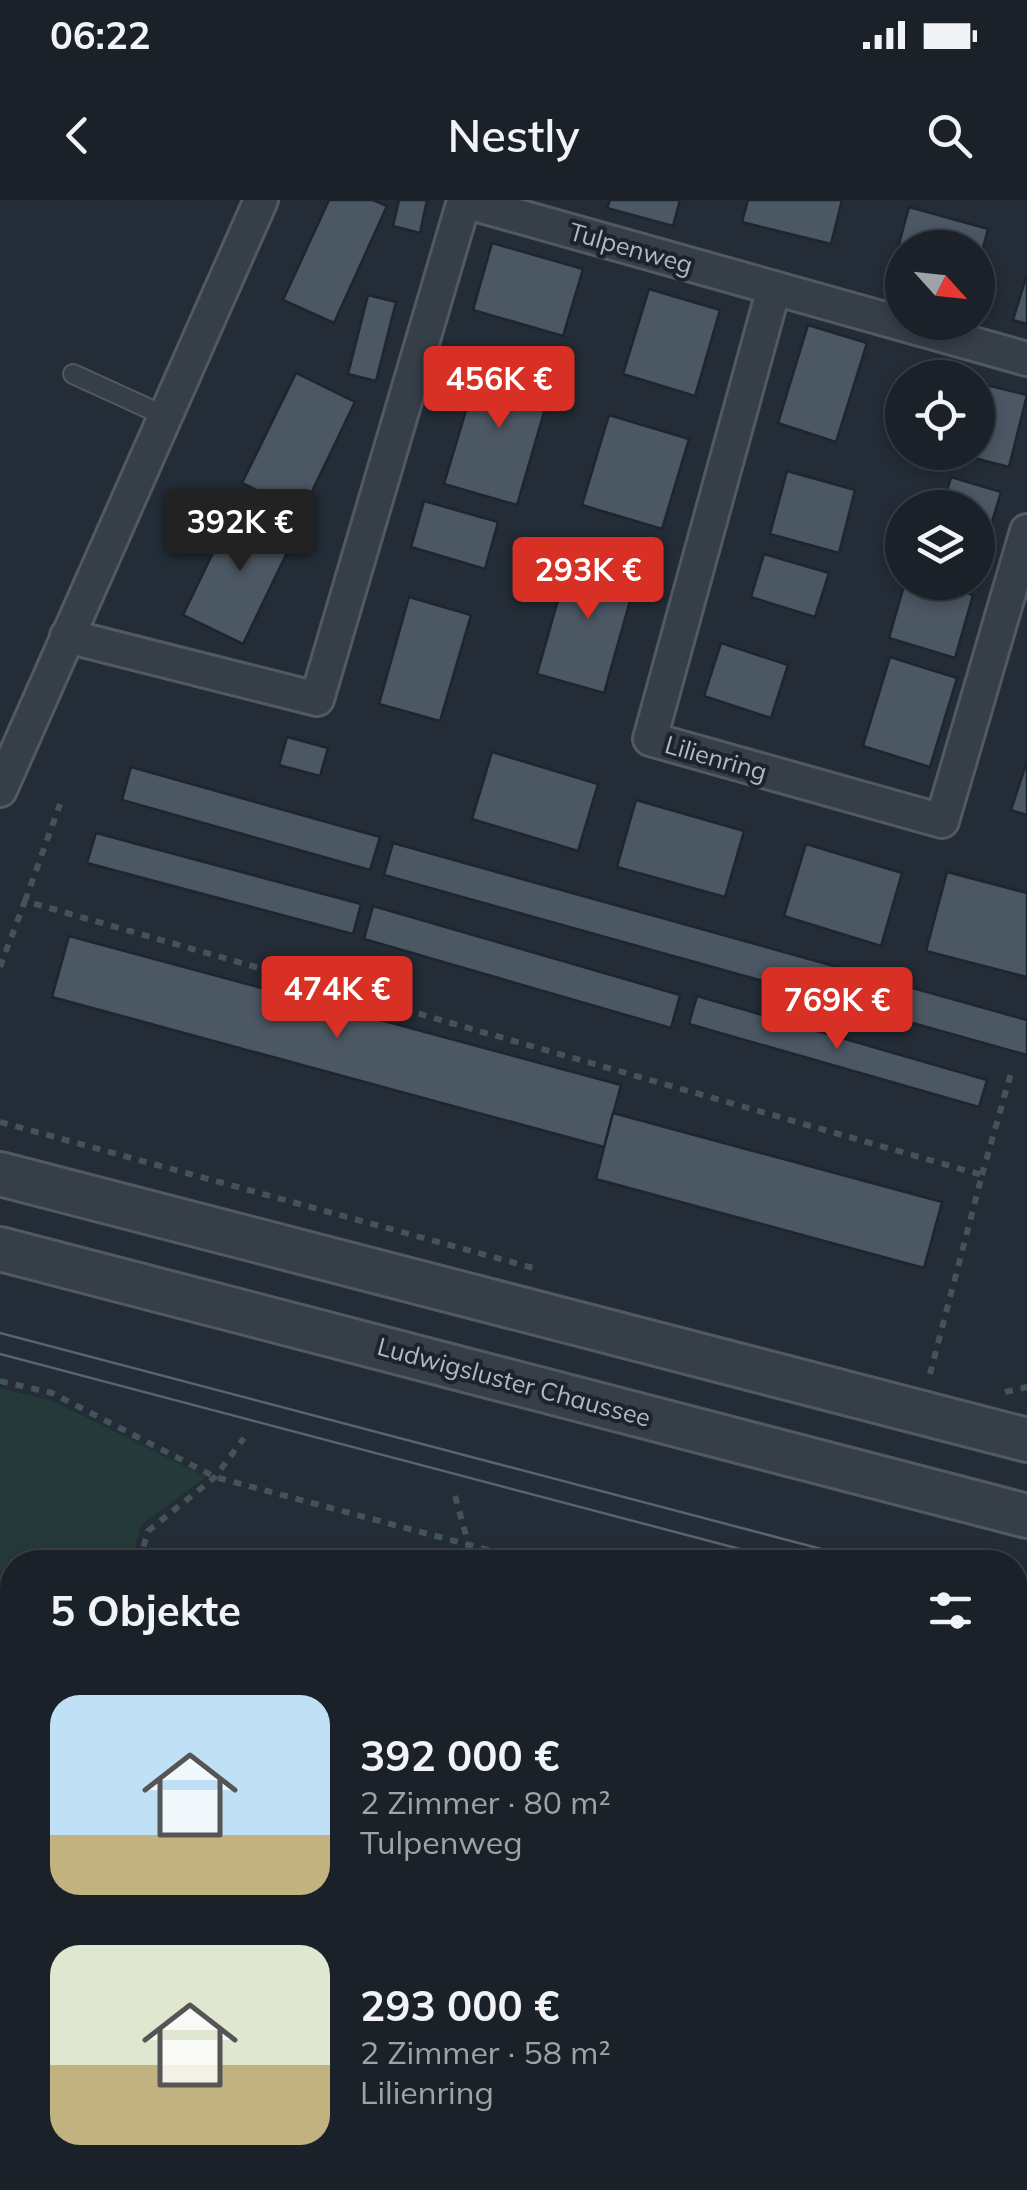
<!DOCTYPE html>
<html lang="de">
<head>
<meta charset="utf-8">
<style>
  body { margin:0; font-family:Mulish,sans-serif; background:#232931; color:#f1f3f6; height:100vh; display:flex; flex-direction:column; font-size:38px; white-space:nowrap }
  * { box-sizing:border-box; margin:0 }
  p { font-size:32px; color:#9fa3a8 }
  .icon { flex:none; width:55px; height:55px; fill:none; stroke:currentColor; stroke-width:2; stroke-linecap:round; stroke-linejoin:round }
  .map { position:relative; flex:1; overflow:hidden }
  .sheet { position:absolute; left:0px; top:1350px; width:1028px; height:640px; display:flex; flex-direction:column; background:#1a2129; border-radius:40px 40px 0 0; box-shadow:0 5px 15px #0003,0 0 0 2px #383e46 }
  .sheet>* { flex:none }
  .needle { width:65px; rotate:117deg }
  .buttons { position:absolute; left:885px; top:30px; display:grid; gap:20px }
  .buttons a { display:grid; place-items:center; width:110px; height:110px; border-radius:50%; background:#1a2129; box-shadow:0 5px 15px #0003,0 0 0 2px #383e46; font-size:50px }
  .price { position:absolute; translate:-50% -85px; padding:0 22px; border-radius:10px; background:#d93025; color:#fff; font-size:32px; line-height:65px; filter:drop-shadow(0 2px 5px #0008) }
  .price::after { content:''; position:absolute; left:50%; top:60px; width:30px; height:22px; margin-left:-15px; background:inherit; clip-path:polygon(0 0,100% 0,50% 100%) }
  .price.current { background:#222; color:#fff }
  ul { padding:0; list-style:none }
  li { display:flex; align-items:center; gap:30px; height:250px; padding:0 50px }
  li span { display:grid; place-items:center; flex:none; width:280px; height:200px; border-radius:30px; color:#555 }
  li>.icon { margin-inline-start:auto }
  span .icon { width:120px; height:120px; fill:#fffc; stroke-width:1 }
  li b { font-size:42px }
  h2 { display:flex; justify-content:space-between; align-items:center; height:120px; padding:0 50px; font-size:42px }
  .status { display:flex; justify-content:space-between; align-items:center; height:70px; padding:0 50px; background:#1a2129; direction:ltr }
  .status svg { height:28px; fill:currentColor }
  header { display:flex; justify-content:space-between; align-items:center; height:130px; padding:0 50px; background:#1a2129; font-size:45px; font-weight:600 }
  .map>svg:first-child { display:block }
  .green { fill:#263939 }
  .building { fill:#4b5763; stroke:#1e252e; stroke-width:2.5 }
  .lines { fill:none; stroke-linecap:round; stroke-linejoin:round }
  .service-casing { stroke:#515962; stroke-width:22 }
  .minor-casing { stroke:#515962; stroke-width:38 }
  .tertiary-casing { stroke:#515962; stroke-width:48 }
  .path { stroke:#425456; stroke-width:6; stroke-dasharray:8 8; stroke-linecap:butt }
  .service { stroke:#363e48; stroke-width:18 }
  .minor { stroke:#363e48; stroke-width:32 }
  .tertiary { stroke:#363e48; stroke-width:42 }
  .tram { stroke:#59636e; stroke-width:2.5 }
  .labels { text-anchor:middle; stroke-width:8; stroke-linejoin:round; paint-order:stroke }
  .street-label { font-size:25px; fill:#b1b9c4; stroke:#1c232c }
</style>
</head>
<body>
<div class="status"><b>06:22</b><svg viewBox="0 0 49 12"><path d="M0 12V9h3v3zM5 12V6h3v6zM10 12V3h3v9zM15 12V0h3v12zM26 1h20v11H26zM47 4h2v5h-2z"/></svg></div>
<header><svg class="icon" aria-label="back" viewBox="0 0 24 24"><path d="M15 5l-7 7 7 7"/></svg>Nestly<svg class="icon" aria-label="search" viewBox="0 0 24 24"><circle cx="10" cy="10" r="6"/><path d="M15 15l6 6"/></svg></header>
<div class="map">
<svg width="1027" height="1990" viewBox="0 0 1027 1990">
  <rect width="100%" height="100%" fill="#232c37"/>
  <g class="green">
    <path d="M0,1188L53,1201L206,1277L141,1325L131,1362H12V1431L0,1428Z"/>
    <path d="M1015,1645L1027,1648V1778L1015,1774Z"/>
    <path d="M1015,1880L1027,1883V1990H871L822,1978H1015Z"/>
    <path d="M556,1978H628L625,1990H552Z"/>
  </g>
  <g class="building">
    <path d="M329,0H373L387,6L334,123L283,100Z"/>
    <path d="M399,0H427L420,33L393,26Z"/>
    <path d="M610,0H680L673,26L607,8Z"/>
    <path d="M748,0H842L831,44L742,22Z"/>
    <path d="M909,7L988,29L978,66V48L899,44Z"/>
    <path d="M492,43L583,69L563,136L473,110Z"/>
    <path d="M899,44L911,48H902V90L887,86Z"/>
    <path d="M1027,74V124L1013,120Z"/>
    <path d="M649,89L720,110L695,196L623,174Z"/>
    <path d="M368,95L396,102L376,181L348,174Z"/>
    <path d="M808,125L867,143L836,242L778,223Z"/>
    <path d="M482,157L554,178L517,305L444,284Z"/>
    <path d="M296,173L355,202L302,312L242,283Z"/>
    <path d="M978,183L1027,195L1009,267L951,252H978Z"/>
    <path d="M609,215L689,239L662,329L582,305Z"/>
    <path d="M787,271L855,290L839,353L770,334Z"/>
    <path d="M951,277L1001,292L982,355L978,354V308H942Z"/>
    <path d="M424,301L498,322L485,369L411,347Z"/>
    <path d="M236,305L296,334L243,444L183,415Z"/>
    <path d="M572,351L639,369L604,493L537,474Z"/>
    <path d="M764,354L829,373L815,417L751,397Z"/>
    <path d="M905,382H929L973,395L955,458L889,438Z"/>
    <path d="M409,397L471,415L440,521L379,504Z"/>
    <path d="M721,443L788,465L771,518L704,496Z"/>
    <path d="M890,457L957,478L930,567L863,546Z"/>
    <path d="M287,537L328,548L320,576L279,565Z"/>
    <path d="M492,552L598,584L578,651L472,619Z"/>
    <path d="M1027,561V615L1011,610Z"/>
    <path d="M131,567L380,637L370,670L122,600Z"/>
    <path d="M636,600L744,631L725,697L617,667Z"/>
    <path d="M96,633L361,704L353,734L87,663Z"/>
    <path d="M393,643L1027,820V855L384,675Z"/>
    <path d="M806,644L902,673L881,746L784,716Z"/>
    <path d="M947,672L1027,693V777L926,751Z"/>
    <path d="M373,706L680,795L671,828L364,739Z"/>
    <path d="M69,736L621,885L604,947L52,797Z"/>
    <path d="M697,796L987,880L979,907L689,824Z"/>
    <path d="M613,913L942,1002L924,1068L596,979Z"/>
    <path d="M321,1350L367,1362H318Z"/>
    <path d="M1015,1531L1027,1534V1599L1015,1596Z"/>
    <path d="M1015,1774L1027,1778V1839L1015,1836Z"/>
    <path d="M628,1978H826L863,1986L862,1990H625Z"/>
  </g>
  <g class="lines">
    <defs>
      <path id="service" d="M73,174L165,216"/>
      <g id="minor">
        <path d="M774,88L650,539L942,621L1027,331"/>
        <path d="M67,436L317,499L464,1L1027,159"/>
        <path d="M0,590L261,0"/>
        <path d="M0,1467L12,1484"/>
        <path d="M0,1585L12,1521"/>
        <path d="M1015,1625L1027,1628"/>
        <path d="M1015,1862L1027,1865"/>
        <path d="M0,1912L12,1915"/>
        <path d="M244,1978L291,1990"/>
        <path d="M446,1990L449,1978"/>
      </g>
      <g id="tertiary">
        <path d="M0,974L1027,1240"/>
        <path d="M0,1049L1027,1316"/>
      </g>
    </defs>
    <use href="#service" class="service-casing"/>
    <use href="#minor" class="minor-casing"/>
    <use href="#tertiary" class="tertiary-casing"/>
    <g class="path">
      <path d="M25,701L60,604"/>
      <path d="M0,767L25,701L982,975L930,1174"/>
      <path d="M0,922L537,1069"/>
      <path d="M982,975L1011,873"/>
      <path d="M0,1181L52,1193L215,1277L533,1362"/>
      <path d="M1005,1192L1027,1187"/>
      <path d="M455,1296L469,1346L465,1362"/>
      <path d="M139,1362L148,1331L215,1277L244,1238"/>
      <path d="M1015,1487L1027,1491"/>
      <path d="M0,1822L12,1768"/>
      <path d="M0,1869L12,1872"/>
      <path d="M0,1958L12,1962"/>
      <path d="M72,1978L120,1990"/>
      <path d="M879,1990L883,1978"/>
    </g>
    <use href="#service" class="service"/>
    <use href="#minor" class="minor"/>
    <use href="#tertiary" class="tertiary"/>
    <g class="tram">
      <path d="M0,1133L871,1362"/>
      <path d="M0,1154L789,1362"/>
      <path d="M1015,1400L1027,1403"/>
      <path d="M1015,1422L1027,1426"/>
    </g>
  </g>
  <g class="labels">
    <g class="street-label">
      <text transform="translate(631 48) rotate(16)" y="9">Tulpenweg</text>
      <text transform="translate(716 558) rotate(16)" y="9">Lilienring</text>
      <text transform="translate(514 1182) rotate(15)" y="9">Ludwigsluster Chaussee</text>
    </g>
  </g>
</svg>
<div class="buttons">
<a><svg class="needle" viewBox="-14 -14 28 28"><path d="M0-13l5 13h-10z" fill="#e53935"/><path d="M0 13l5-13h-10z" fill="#9fa3a8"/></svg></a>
<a><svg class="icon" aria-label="locate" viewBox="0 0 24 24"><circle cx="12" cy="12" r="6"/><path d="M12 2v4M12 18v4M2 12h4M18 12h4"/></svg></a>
<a><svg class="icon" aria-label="layers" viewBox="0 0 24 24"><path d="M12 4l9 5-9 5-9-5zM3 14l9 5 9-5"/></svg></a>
</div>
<b class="price" style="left:499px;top:231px">456K €</b>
<b class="price current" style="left:240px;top:374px">392K €</b>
<b class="price" style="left:588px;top:422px">293K €</b>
<b class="price" style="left:337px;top:841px">474K €</b>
<b class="price" style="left:837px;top:852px">769K €</b>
<section class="sheet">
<h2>5 Objekte<svg class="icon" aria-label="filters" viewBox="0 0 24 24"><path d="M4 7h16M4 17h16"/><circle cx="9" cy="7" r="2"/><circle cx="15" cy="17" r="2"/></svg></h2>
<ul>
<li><span style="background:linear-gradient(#bfe0f5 70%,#c2b280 0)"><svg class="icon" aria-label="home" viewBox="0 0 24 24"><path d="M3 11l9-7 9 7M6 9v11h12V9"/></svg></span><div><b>392 000 €</b><p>2 Zimmer · 80 m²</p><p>Tulpenweg</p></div></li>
<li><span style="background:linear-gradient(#dfe7d0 60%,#c2b280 0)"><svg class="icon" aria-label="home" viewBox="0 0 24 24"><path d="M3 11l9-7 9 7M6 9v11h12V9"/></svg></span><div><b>293 000 €</b><p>2 Zimmer · 58 m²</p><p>Lilienring</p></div></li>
</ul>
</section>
</div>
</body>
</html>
